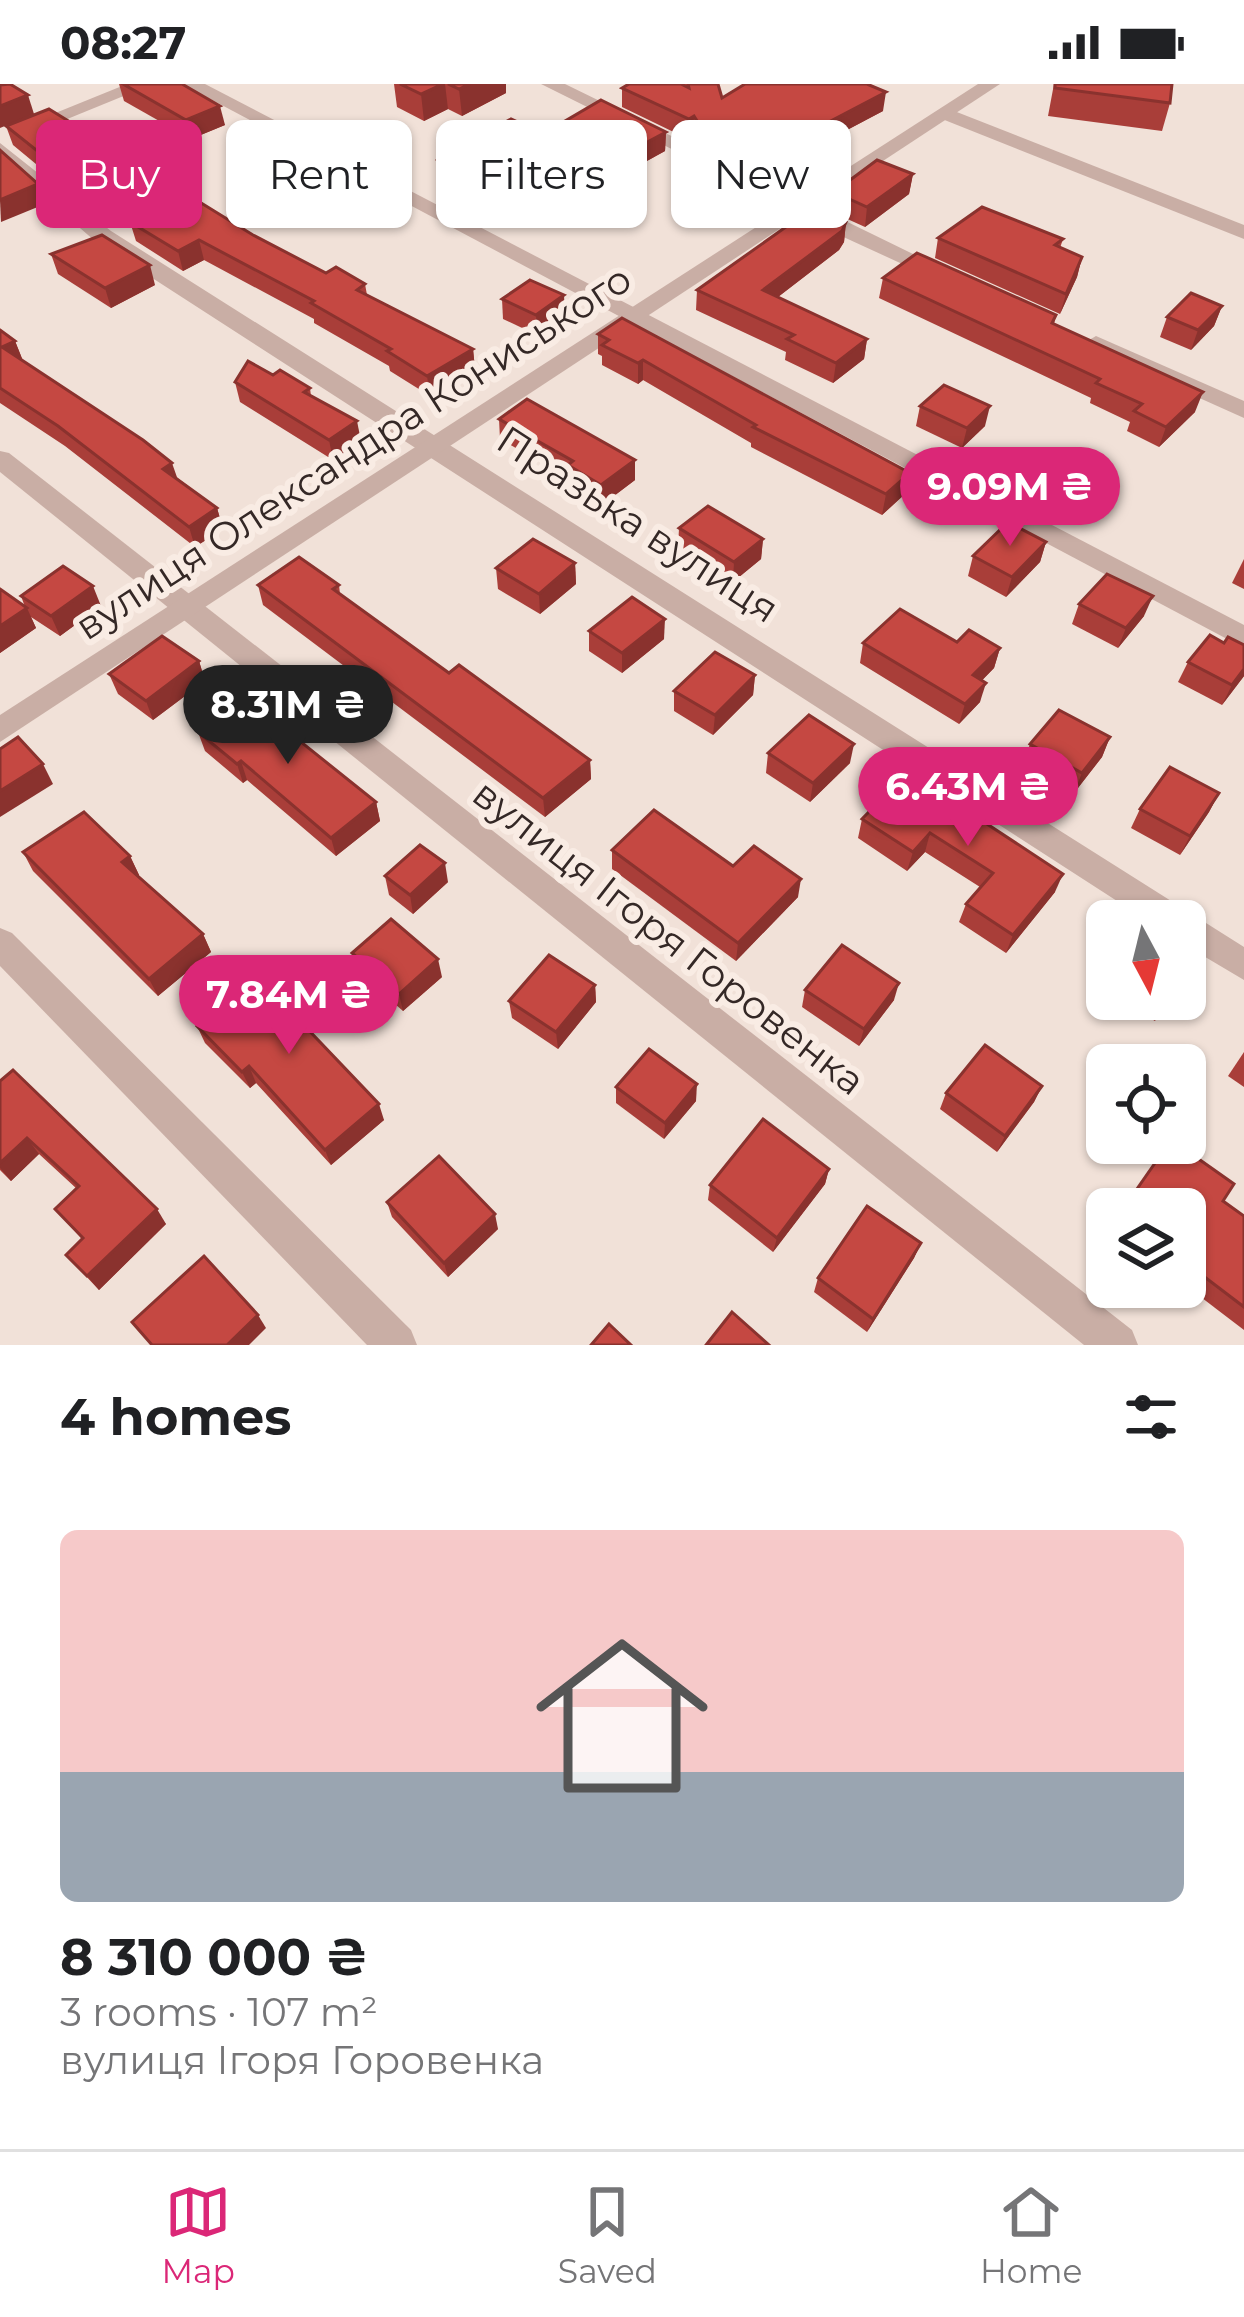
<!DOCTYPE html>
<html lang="en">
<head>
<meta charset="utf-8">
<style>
  body { margin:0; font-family:Montserrat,sans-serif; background:#f6f6f6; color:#202124; height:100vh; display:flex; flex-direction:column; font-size:45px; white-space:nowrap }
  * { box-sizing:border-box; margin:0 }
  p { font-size:39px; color:#757577 }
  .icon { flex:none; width:66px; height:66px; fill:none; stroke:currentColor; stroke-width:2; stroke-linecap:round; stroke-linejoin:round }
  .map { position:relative; height:1261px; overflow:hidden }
  .details { display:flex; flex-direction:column; background:#fff; flex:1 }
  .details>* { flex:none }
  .guide { position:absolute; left:36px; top:36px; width:1173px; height:108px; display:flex; gap:24px }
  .needle { width:78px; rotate:173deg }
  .buttons { position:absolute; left:1086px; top:816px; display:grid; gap:24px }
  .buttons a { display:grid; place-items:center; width:120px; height:120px; border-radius:18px; background:#fff; box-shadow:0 3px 9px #0004; font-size:60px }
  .price { position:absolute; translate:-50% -102px; padding:0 27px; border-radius:42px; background:#db2777; color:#fff; font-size:39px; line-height:78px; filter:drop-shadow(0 3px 6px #0008) }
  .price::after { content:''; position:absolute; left:50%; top:72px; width:36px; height:27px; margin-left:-18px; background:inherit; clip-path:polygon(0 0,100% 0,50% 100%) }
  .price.current { background:#222; color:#fff }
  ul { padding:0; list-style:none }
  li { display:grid; align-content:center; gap:24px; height:636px; padding:0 60px }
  li span { display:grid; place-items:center; height:372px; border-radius:18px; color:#555 }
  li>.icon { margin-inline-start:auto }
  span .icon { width:216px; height:216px; fill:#fffc; stroke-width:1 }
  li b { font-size:51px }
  h2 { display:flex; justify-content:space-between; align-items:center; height:144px; padding:0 60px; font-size:51px }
  .tag { padding:0 42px; border-radius:18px; background:#fff; box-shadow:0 3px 9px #0004; font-size:42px; line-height:108px }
  .tag.current { background:#db2777; color:#fff }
  .status { display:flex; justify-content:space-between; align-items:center; height:84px; padding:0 60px; background:#fff; direction:ltr }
  .status svg { height:33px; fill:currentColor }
  .dock { display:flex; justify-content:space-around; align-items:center; height:168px; border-top:3px solid #e0e0e0; background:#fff; font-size:33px; color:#757577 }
  .dock a { display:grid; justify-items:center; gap:6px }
  .dock .current { color:#db2777 }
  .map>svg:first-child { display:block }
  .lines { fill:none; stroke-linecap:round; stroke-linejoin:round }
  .minor { fill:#c9aea5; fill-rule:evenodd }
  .tertiary { fill:#c9aea5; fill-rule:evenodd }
  .wall { fill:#a93e39 }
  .shaded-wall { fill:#8a322e }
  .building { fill:#c54842; stroke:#8a322e; stroke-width:3 }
  .labels { text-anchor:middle; stroke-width:12; stroke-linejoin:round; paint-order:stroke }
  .street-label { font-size:39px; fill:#342826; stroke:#f9ece4 }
</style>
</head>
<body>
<div class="status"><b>08:27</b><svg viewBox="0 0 49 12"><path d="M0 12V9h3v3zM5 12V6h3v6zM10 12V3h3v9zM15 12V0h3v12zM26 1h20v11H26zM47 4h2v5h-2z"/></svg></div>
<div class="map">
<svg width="1244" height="1261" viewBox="0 0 1244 1261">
  <rect width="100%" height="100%" fill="#f1e1d8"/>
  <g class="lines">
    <g class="minor">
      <path d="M127,0H153L33,49L16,45Z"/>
      <path d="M182,0H205L1244,541V564Z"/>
      <path d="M541,0H565L954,190L943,197L935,195L789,128L770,114Z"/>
      <path d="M944,23L1244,141V155L937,33L934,29Z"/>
      <path d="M0,59L111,147L1244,863V896L1185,861V837H1148L95,157L0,75Z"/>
      <path d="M1096,252L1244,317V334L1088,264L1084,259Z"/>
      <path d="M0,367L9,369L1132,1246L1138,1261H1084L0,388Z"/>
      <path d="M0,844L12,849L411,1246L417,1261H367L0,882Z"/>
    </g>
    <path class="tertiary" d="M978,0H1000L0,658V631Z"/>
  </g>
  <g class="wall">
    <path d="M119,0H182L225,41L191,55L124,17Z"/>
    <path d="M394,0H506V9L462,32L448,25L424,37L397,23Z"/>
    <path d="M683,0H718L722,14L883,27L813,64L812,71L774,96L698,60L693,52L688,55L622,23V4Z"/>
    <path d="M1054,0H1172L1170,19L1162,47L1048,32Z"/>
    <path d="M6,42L253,151L326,189L365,200L367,211L473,265L475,285L430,312L390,287L389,282L314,239V235L204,176L183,187L136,157L130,138L138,134L93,100L71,109L13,61Z"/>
    <path d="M531,44L666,48L665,67L531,141L440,95L438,76Z"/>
    <path d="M913,90L909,110L865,143L832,128L834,108Z"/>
    <path d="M677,91H754L752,110L721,131L676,110Z"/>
    <path d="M846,138L844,158L839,166L778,213L867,255L864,275L833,299L785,276L786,268L696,226L697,206Z"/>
    <path d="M938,154L1063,155L1060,164L1082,173L1077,193L1060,230L935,174Z"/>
    <path d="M51,170L155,201L111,224L58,190Z"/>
    <path d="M883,194L1056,231L1054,240L1195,328L1159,363L1127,347L1130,338L1090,319L1091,314L879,214Z"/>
    <path d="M502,215L565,231L537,251L503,235Z"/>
    <path d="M1222,222L1214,242L1191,266L1160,253L1167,233Z"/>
    <path d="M0,246L15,257L23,277L217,424L223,445L195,463L65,362L0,319Z"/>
    <path d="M598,250L906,409L882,431L751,363V359L643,296L638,300L602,281V272L598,270Z"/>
    <path d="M273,291L310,304L311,312L361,357L333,376L240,318L235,298Z"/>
    <path d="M920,322L985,342L962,364L916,342Z"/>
    <path d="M499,335L635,396L602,421L569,401L568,394L500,355Z"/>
    <path d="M679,444L763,455L761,475L733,498L678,465Z"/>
    <path d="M1046,458L1040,478L1006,513L968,492L973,472Z"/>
    <path d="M1244,475V505L1232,499Z"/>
    <path d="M575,479L576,500L540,530L498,505L496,484Z"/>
    <path d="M258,501H339L340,510L449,589L590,676L591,695L545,733L263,521Z"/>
    <path d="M0,505L25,523L21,512L101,522L60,552L31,533L36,544L0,569Z"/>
    <path d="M1079,520L1144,532L1118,564L1072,540Z"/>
    <path d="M589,547L664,555L622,589L589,567Z"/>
    <path d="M957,558L1000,564L994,584L982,596L980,618L959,640L860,579L863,559Z"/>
    <path d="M1224,559L1244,561V592L1222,621L1178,598L1188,578Z"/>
    <path d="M199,577L205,597L153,636L118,610L109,590Z"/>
    <path d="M755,591L753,611L713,651L674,627V607Z"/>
    <path d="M198,648L376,718L380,737L336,772L247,696L243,699L205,667Z"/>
    <path d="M1110,653L1102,673L1074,709L1023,680L1030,660Z"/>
    <path d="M768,669L850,679L810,718L766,689Z"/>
    <path d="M908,688L1055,808L1006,869L959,838L966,820L980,803L925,768L907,787L858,754L862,735Z"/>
    <path d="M1219,709L1209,728L1180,771L1131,744L1140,725Z"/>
    <path d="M612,766L733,782L798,813L736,877L612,785Z"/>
    <path d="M23,768L130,772L139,791L137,792L203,850L211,868L158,912L33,787Z"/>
    <path d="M385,792L448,798L413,830L389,811Z"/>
    <path d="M352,869L442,893L403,927L357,887Z"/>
    <path d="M1107,874V909L1092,900Z"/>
    <path d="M595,901L596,918L558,965L512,934L509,917Z"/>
    <path d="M805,906L894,916L859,962L802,923Z"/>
    <path d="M1117,915H1168L1155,937Z"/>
    <path d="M197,942H321L312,950L384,1036L331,1081L256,999L250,1004L205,959Z"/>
    <path d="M1244,968V1003L1228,992Z"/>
    <path d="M0,997L166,1140L99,1206L66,1171L82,1155L55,1125L77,1105L39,1070L11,1097L0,1086Z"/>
    <path d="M1042,1002L1034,1018L997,1068L940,1025L946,1009Z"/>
    <path d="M616,1003L696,1017L664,1055L616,1019Z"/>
    <path d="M829,1085L825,1100L773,1168L708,1116L710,1101Z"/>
    <path d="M1223,1117L1244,1132V1246L1185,1201V1125Z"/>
    <path d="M387,1118L498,1145L448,1193L392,1133Z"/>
    <path d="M921,1159L914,1174L867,1248L814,1208L818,1194Z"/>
  </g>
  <g class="shaded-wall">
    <path d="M443,0H445L448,25L424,37L421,10Z"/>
    <path d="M470,0H506V9L462,32L459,5Z"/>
    <path d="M886,8L883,27L813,64L812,71L774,96L776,77L808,49Z"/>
    <path d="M28,11L34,30L0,44V22Z"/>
    <path d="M220,22L225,41L191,55L186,36Z"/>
    <path d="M694,32L693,52L688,55L689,35Z"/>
    <path d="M666,48L665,67L531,141L530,121Z"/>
    <path d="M87,81L93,100L71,109L65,89Z"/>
    <path d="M913,90L909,110L865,143L867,123Z"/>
    <path d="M754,91L752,110L721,131L722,111Z"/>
    <path d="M38,100L45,120L1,138L0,116Z"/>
    <path d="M846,138L844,158L839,166L761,226L763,206Z"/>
    <path d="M199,156L204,176L183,187L178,167Z"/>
    <path d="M1082,173L1077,193L1060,230L1066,210Z"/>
    <path d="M150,181L155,201L111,224L105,204Z"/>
    <path d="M564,211L565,231L537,251L536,231Z"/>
    <path d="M1222,222L1214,242L1191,266L1198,246Z"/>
    <path d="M867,255L864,275L833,299L836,279Z"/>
    <path d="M15,257L23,277L2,263Z"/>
    <path d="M473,265L475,285L430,312L427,292Z"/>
    <path d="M643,276V296L638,300V279Z"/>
    <path d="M1203,308L1195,328L1159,363L1166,343Z"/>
    <path d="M990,322L985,342L962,364L967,344Z"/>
    <path d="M357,337L361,357L333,376L329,356Z"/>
    <path d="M635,376V396L602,421L601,401Z"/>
    <path d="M172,379L179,399L163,385Z"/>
    <path d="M910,389L906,409L882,431L886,410Z"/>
    <path d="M217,424L223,445L195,463L189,443Z"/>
    <path d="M763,455L761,475L733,498L734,478Z"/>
    <path d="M1046,458L1040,478L1006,513L1012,493Z"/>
    <path d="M575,479L576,500L540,530L539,510Z"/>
    <path d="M93,502L101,522L60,552L51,532Z"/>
    <path d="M1153,512L1144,532L1118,564L1126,544Z"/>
    <path d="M27,524L36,544L0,569V542Z"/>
    <path d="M665,535L664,555L622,589V569Z"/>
    <path d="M1000,564L994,584L968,611L973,591Z"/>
    <path d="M199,577L205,597L153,636L146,617Z"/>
    <path d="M1244,585V592L1222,621L1232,601Z"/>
    <path d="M755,591L753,611L713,651L715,631Z"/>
    <path d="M986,599L980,618L959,640L965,620Z"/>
    <path d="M1110,653L1102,673L1074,709L1082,689Z"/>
    <path d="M854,660L850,679L810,718L813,699Z"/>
    <path d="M590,676L591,695L545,733L543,714Z"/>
    <path d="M241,677L247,696L243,699L237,680Z"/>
    <path d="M43,680L53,700L0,733V707Z"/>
    <path d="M1219,709L1209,728L1180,771L1190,752Z"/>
    <path d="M376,718L380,737L336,772L331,754Z"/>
    <path d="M930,749L925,768L907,787L913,768Z"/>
    <path d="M130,772L139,791L131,797L122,778Z"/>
    <path d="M445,779L448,798L413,830L410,811Z"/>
    <path d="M1063,790L1055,808L1006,869L1013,851Z"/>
    <path d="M801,795L798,813L736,877L738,859Z"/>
    <path d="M203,850L211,868L158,912L149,895Z"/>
    <path d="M438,875L442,893L403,927L399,910Z"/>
    <path d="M899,899L894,916L859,962L864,945Z"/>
    <path d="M595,901L596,918L558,965L556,948Z"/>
    <path d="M315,924L321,942L307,954L300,937Z"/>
    <path d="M249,982L256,999L250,1004L242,988Z"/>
    <path d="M697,1000L696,1017L664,1055L665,1039Z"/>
    <path d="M1042,1002L1034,1018L997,1068L1005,1052Z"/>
    <path d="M379,1020L384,1036L331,1081L325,1066Z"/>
    <path d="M27,1054L39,1070L11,1097L0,1084V1079Z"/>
    <path d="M829,1085L825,1100L773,1168L777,1154Z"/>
    <path d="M157,1125L166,1140L99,1206L87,1192Z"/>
    <path d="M495,1130L498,1145L448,1193L444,1179Z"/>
    <path d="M921,1159L914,1174L867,1248L873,1235Z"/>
    <path d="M258,1231L266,1244L249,1261H227Z"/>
  </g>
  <g class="building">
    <path d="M10,0L28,11L0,22V1Z"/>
    <path d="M123,0H182L220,22L186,36Z"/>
    <path d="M400,0H443L421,10Z"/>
    <path d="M448,0H470L459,5Z"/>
    <path d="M629,0H681L689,4L688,0H718L722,14L745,0H867L886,8L808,49L814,51L776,77L699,40L694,32L689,35L622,4Z"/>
    <path d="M1055,0H1172L1170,19L1055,4Z"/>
    <path d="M601,16L666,48L530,121L438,76L511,35L531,44L541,39L553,44Z"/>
    <path d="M49,25L253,151L326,189L336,183L365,200L357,206L473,265L427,292L387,267L391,265L311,219L314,217L199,156L178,167L130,138L152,127L87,81L65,89L6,42Z"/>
    <path d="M0,66L38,100L0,116Z"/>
    <path d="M709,69L754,91L722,111L677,91Z"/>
    <path d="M877,76L913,90L867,123L834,108Z"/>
    <path d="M814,123L846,138L842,147L763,206L867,255L836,279L787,255L794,251L697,206Z"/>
    <path d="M982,123L1063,155L1055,161L1082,173L1066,210L938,154Z"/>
    <path d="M102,151L150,181L105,204L51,170Z"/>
    <path d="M917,169L1056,231L1052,239L1203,308L1166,343L1134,327L1142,320L1096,299L1100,295L883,194Z"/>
    <path d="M530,196L564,211L536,231L502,215Z"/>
    <path d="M1191,209L1222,222L1198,246L1167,233Z"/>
    <path d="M622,234L910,389L886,410L753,343L756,341L643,276L638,279L602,261L609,256L598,250Z"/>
    <path d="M0,246L15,257L2,263L143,356L172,379L163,385L217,424L189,443L58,342L0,304Z"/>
    <path d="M248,277L273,291L280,286L310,304L304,308L357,337L329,356L235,298Z"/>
    <path d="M944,301L990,322L967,344L920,322Z"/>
    <path d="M527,315L635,376L601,401L568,381L573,377L499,335Z"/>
    <path d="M708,422L763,455L734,478L679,444Z"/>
    <path d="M1008,438L1046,458L1012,493L973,472Z"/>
    <path d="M533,455L575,479L539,510L496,484Z"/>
    <path d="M299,473L339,501L333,505L449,589L459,581L590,676L543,714L258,501Z"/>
    <path d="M63,482L93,502L51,532L21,512Z"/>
    <path d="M1107,490L1153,512L1126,544L1079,520Z"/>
    <path d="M0,505L27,524L0,542Z"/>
    <path d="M632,513L665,535L622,569L589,547Z"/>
    <path d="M900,525L957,558L969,546L1000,564L973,591L986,599L965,620L863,559Z"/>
    <path d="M1210,551L1224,559L1228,553L1244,561V585L1232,601L1188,578Z"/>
    <path d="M162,552L199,577L146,617L109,590Z"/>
    <path d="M715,568L755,591L715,631L674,607Z"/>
    <path d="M246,614L376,718L331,754L241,677L237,680L198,648Z"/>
    <path d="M1059,626L1110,653L1082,689L1030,660Z"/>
    <path d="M809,631L854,660L813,699L768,669Z"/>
    <path d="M18,653L43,680L0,707V665Z"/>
    <path d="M1170,683L1219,709L1190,752L1140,725Z"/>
    <path d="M908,688L1063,790L1013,851L966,820L993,789L930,749L913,768L862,735Z"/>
    <path d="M654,726L733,782L754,762L801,795L738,859L612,766Z"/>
    <path d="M84,728L130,772L122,778L203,850L149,895L23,768Z"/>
    <path d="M420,761L445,779L410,811L385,792Z"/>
    <path d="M391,835L438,875L399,910L352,869Z"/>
    <path d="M842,861L899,899L864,945L805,906Z"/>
    <path d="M1185,867L1193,872L1185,886Z"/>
    <path d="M549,871L595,901L556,948L509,917Z"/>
    <path d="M270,882L315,924L300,937L379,1020L325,1066L249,982L242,988L197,942Z"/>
    <path d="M985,961L1042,1002L1005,1052L946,1009Z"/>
    <path d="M649,965L697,1000L665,1039L616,1003Z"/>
    <path d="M13,986L157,1125L87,1192L66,1171L83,1154L55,1125L79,1102L27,1054L0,1079V997Z"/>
    <path d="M763,1035L829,1085L777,1154L710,1101Z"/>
    <path d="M1169,1059H1176L1234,1100L1223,1117L1244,1132V1223L1185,1178V1125H1123Z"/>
    <path d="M439,1072L495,1130L444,1179L387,1118Z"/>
    <path d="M867,1122L921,1159L873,1235L818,1194Z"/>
    <path d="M204,1172L258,1231L227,1261H152L132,1238Z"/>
    <path d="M732,1228L769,1261H706Z"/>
    <path d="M609,1240L631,1261H591Z"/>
  </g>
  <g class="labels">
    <g class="street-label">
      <text transform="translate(353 368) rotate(-33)" y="14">вулиця Олександра Кониського</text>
      <text transform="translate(638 440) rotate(33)" y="14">Празька вулиця</text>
      <text transform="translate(669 853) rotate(38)" y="14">вулиця Ігоря Горовенка</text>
    </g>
  </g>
</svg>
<div class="buttons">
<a><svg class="needle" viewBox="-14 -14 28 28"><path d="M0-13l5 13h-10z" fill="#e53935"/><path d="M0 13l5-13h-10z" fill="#757577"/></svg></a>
<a><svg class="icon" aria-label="locate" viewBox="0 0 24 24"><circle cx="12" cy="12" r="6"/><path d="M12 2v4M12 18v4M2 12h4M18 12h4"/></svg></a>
<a><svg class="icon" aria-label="layers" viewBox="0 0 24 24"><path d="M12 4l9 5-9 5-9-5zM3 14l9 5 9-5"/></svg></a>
</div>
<b class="price" style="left:1010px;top:465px">9.09M ₴</b>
<b class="price current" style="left:288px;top:683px">8.31M ₴</b>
<b class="price" style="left:968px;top:765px">6.43M ₴</b>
<b class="price" style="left:289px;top:973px">7.84M ₴</b>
<div class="guide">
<a class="tag current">Buy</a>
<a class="tag">Rent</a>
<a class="tag">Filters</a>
<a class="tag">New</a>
</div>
</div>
<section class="details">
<h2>4 homes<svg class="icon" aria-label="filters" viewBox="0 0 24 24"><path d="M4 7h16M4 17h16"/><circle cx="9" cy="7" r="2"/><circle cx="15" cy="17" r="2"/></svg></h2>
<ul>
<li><span style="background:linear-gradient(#f6c9c9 65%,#9aa5b1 0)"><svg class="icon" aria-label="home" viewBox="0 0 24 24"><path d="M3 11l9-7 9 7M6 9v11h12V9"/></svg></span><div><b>8 310 000 ₴</b><p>3 rooms · 107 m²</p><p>вулиця Ігоря Горовенка</p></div></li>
</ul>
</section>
<nav class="dock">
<a class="current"><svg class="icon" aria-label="map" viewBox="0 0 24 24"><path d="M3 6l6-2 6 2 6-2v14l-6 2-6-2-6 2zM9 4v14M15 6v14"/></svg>Map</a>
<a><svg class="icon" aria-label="saved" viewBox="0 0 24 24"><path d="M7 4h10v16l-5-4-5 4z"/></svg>Saved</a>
<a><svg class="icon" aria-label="home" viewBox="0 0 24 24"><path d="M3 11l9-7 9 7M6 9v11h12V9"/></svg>Home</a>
</nav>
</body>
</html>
